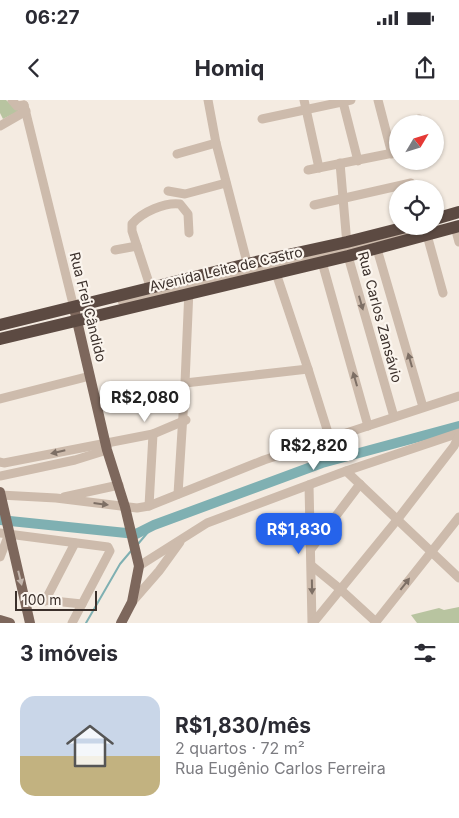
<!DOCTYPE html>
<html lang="pt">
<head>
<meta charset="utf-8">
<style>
  body { margin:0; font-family:Inter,sans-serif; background:#f7f7f7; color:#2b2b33; height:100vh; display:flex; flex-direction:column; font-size:19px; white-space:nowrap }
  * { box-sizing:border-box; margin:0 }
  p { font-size:16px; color:#7c7c81 }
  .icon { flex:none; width:28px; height:28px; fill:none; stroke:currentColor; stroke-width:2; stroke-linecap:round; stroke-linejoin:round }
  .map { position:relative; height:523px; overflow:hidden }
  .panel { display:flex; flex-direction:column; background:#fff; flex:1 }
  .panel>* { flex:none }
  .needle { width:32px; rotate:52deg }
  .buttons { position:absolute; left:389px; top:15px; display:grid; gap:10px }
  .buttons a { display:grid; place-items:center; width:55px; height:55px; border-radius:50%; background:#fff; box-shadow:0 1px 4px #0004; font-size:25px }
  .scale { position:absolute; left:15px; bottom:12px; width:82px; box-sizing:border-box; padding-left:5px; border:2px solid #3b302b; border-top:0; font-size:14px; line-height:18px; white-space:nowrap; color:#3b302b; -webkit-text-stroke:4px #fbf5ee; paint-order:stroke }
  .price { position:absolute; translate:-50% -42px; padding:0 11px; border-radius:10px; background:#fff; color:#222; font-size:16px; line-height:32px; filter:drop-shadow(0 1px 2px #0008) }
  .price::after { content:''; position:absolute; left:50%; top:30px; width:15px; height:11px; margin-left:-8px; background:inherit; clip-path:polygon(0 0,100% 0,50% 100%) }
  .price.current { background:#2563eb; color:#fff }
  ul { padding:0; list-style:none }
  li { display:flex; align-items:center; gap:15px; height:125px; padding:0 20px }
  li+li { border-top:1px solid #e1e1e2 }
  li span { display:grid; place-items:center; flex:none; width:140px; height:100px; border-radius:15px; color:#555 }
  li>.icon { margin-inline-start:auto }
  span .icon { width:60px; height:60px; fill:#fffc; stroke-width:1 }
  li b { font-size:21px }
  h2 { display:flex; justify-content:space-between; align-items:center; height:60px; padding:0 20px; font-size:21px }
  .status { display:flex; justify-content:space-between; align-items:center; height:35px; padding:0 25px; background:#fff; direction:ltr }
  .status svg { height:14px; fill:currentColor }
  header { display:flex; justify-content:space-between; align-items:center; height:65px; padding:0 20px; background:#fff; font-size:22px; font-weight:700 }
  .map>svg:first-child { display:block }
  .green { fill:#b8c4a0 }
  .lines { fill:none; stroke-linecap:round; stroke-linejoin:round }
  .stream { stroke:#7fb0b2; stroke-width:2 }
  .river { stroke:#7fb0b2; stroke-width:10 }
  .minor { stroke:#cdbbac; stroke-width:9 }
  .major { stroke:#7d675c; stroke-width:10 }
  .highway { stroke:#5c4a42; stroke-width:12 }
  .oneway { fill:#7d6f65 }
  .oneway2 { fill:#c2b5ac }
  .labels { text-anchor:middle; stroke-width:4.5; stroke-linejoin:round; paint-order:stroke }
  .street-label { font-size:14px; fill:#3b302b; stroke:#fbf5ee }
</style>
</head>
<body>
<div class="status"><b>06:27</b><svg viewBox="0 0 49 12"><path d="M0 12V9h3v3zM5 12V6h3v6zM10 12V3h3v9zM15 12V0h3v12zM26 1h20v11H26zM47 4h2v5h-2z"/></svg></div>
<header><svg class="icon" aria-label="back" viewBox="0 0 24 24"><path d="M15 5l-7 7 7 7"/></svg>Homiq<svg class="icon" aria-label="share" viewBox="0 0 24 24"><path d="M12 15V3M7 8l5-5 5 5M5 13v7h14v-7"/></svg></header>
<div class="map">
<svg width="459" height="523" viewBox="0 0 459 523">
  <rect width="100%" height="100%" fill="#f4ebe1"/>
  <g class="green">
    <path d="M0,0H6L19,11L3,19L0,13Z"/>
    <path d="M459,507V523H417L411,515L439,508L444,510Z"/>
  </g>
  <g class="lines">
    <g class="stream">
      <path d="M138,444L154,425"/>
      <path d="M86,523L120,464L131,451"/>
    </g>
    <path class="river" d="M0,420L136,434L154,425L322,363L459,326"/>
    <g class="minor">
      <path d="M12,0L17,6L24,5"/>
      <path d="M208,0L216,43L249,170"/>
      <path d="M304,0L319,68"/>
      <path d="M378,0L392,54"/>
      <path d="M343,2L358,61"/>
      <path d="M24,5L74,208"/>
      <path d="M262,19L351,0"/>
      <path d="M419,19L421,24"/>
      <path d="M0,26L26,11"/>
      <path d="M177,54L216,43"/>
      <path d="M340,63L348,156L394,317"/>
      <path d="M308,70L398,52"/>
      <path d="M168,91L185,94L226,83"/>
      <path d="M314,105L411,83"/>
      <path d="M455,127L459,142"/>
      <path d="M427,135L443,193"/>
      <path d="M377,149L423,307"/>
      <path d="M115,150L137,146"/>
      <path d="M322,162L368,326"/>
      <path d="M276,173L308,269L330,339"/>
      <path d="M151,189L132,131V124C142,112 165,102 180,104L188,114L189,133"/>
      <path d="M122,201L348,150L428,126"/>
      <path d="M185,283L308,269"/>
      <path d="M0,299L90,276"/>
      <path d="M0,362L4,363L153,334L186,320"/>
      <path d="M346,371L459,478"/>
      <path d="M0,376L75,360L107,350"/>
      <path d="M309,385L312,523"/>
      <path d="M178,394L185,283L189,189"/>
      <path d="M0,395L56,398L137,408L149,406L264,360L459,296"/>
      <path d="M64,397L119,385"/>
      <path d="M149,406L153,334"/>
      <path d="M0,433L108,447L110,451L72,523"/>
      <path d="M311,449L360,384"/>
      <path d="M0,457L9,434"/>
      <path d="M139,466L207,423L346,371L459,333"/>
      <path d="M312,466L340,489L376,522"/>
      <path d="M25,498L82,504"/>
      <path d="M45,501L75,443"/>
      <path d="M132,502L159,471L180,442"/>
      <path d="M313,523L397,420L454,346L459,336"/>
      <path d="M375,523L459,417"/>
    </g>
    <g class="major">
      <path d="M74,208L107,350L125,407L139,466L132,502L121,523"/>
      <path d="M0,392L30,523"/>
      <path d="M0,520L10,523"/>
    </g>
    <g class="highway">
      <path d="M435,119L459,112"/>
      <path d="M0,225L247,164L347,142L410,126"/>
      <path d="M0,239L348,156L459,126"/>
    </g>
  </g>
  <defs><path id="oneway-solid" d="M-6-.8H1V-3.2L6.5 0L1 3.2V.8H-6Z" transform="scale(1.25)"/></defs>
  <g class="oneway">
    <use href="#oneway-solid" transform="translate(361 203) rotate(74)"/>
    <use href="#oneway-solid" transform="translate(410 260) rotate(-106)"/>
    <use href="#oneway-solid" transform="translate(355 279) rotate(-106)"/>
    <use href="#oneway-solid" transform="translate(58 352) rotate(167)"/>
    <use href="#oneway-solid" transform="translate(101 404) rotate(7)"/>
    <use href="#oneway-solid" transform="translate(405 484) rotate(-52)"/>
    <use href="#oneway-solid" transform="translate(312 487) rotate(89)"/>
  </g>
  <use class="oneway2" href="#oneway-solid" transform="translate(20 478) rotate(76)"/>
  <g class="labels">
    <g class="street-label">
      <text transform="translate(226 169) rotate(-13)" y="5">Avenida Leite de Castro</text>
      <text transform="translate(88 207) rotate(76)" y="5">Rua Frei Cândido</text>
      <text transform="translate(380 217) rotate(75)" y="5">Rua Carlos Zansávio</text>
    </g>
  </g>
</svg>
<div class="buttons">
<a><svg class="needle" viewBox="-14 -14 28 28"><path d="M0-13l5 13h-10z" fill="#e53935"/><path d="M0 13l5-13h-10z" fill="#7c7c81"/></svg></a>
<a><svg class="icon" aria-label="locate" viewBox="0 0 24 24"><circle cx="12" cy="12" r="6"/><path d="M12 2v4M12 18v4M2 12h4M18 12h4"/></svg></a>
</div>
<div class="scale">100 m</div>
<b class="price" style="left:145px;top:323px">R$2,080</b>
<b class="price" style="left:314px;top:371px">R$2,820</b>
<b class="price current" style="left:299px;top:455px">R$1,830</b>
</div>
<section class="panel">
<h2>3 imóveis<svg class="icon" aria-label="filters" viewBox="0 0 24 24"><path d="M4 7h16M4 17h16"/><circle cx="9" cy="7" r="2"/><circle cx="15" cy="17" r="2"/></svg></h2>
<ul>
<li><span style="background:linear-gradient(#c9d6e8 60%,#c2b280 0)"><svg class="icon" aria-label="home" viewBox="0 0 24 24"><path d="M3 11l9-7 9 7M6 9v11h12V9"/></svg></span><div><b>R$1,830/mês</b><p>2 quartos · 72 m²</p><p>Rua Eugênio Carlos Ferreira</p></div></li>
</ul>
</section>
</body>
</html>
